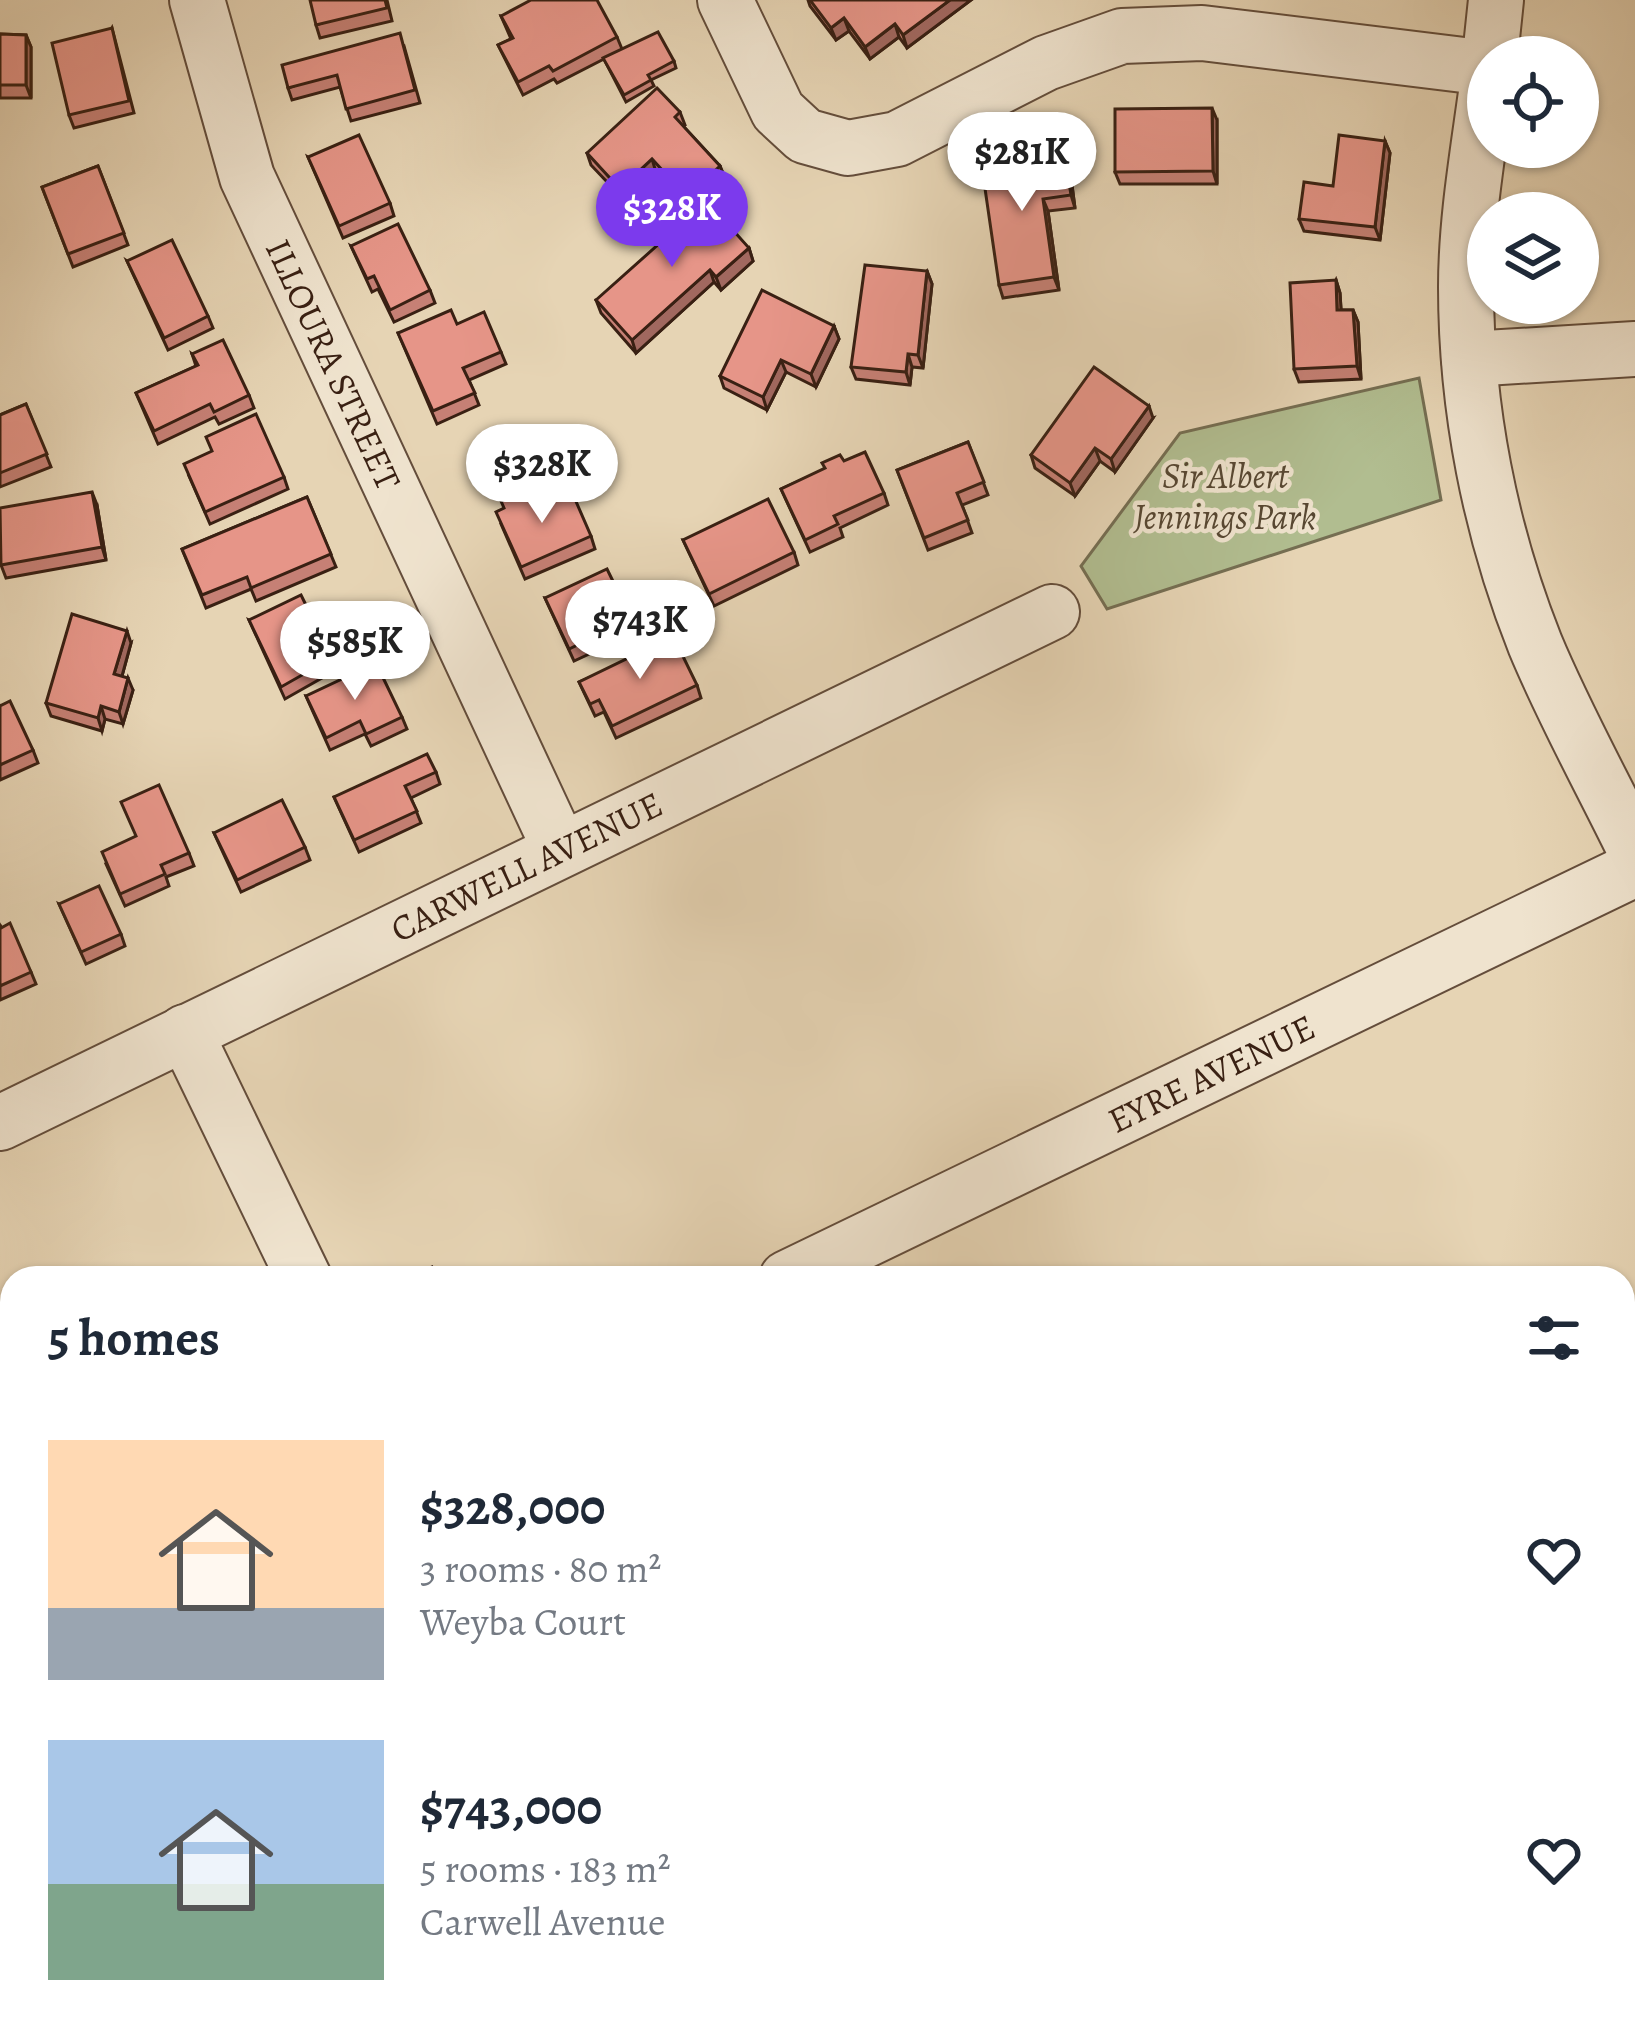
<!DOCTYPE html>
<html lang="en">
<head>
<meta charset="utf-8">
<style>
  body { margin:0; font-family:Alegreya,serif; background:#f2f2f3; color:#1f2937; height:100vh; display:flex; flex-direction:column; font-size:45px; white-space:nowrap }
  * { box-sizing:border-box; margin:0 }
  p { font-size:39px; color:#747a83 }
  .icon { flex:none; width:66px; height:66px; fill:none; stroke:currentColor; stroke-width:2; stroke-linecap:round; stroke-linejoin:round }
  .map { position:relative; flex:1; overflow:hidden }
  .panel { position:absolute; left:0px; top:1266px; width:1635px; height:768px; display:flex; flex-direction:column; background:#fff; border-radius:36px 36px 0 0; box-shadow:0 3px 9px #0004 }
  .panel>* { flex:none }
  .fabs { position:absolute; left:1467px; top:36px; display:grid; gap:24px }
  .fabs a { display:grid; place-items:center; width:132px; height:132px; border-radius:50%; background:#fff; box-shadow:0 3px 9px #0004; font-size:60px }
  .price { position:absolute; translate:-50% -102px; padding:0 27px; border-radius:42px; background:#fff; color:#222; font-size:39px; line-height:78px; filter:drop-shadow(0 3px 6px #0008) }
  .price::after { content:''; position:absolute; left:50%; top:72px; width:36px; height:27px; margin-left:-18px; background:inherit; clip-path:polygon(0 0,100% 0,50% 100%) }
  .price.current { background:#7c3aed; color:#fff }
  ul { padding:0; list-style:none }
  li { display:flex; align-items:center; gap:36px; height:300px; padding:0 48px }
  li span { display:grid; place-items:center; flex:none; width:336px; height:240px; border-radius:0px; color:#555 }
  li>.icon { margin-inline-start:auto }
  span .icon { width:144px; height:144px; fill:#fffc; stroke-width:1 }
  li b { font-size:51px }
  h2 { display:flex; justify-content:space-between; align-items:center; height:144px; padding:0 48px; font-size:51px }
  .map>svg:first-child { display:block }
  .green { fill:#b1bd90; stroke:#756e52; stroke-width:3 }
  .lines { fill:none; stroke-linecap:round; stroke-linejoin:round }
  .minor-casing { stroke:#644d3b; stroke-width:58 }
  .minor { stroke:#efe3ce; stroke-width:54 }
  .wall { fill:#c68075; stroke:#392013; stroke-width:3 }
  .shaded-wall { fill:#a1685f; stroke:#392013; stroke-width:3 }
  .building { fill:#e69588; stroke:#392013; stroke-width:3 }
  .labels { text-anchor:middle; stroke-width:9; stroke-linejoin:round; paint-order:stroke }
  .street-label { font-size:36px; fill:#392013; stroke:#efe3ce }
  .park-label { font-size:36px; font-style:italic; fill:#574732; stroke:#efe3ce }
</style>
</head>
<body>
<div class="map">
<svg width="1635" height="2034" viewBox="0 0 1635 2034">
  <rect width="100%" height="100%" fill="#e6d4b4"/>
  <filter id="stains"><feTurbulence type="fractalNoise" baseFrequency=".00167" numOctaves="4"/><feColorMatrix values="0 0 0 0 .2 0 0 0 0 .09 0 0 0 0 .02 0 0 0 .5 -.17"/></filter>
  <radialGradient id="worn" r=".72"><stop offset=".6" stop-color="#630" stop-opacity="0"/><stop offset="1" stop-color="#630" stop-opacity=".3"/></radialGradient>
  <g class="green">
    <path d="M1419,378L1441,500L1107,609L1081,566L1180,433Z"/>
    <path d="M0,1454L12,1478V1542L0,1547Z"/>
  </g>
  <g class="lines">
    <defs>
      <g id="minor">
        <path d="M197,0L247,177L560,849"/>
        <path d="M725,0L778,111L805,136L848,148L897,139L1046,63L1122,36L1202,33L1488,68"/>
        <path d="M1490,57L1496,0"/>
        <path d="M1488,78C1479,147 1466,217 1466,287C1466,408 1490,531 1535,644C1564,714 1602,782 1635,850"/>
        <path d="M1469,359L1635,349"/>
        <path d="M185,1032L304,1278"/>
        <path d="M0,1123L1052,612"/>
        <path d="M787,1278L1635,869"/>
        <path d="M1623,1451L1635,1445"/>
        <path d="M1623,1561L1635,1586"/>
        <path d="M3,1691L12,1679"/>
        <path d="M1623,1976L1635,1967"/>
        <path d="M1079,2022L1084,2034"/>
        <path d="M415,2034L440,2022"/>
      </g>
    </defs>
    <use href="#minor" class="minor-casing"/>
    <use href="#minor" class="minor"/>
  </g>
  <g class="wall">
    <path d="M387,0L392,21L320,38L316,25Z"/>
    <path d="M808,0H971L907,48L899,37L870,59L849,31L836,40L810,6Z"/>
    <path d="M501,16L617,37L622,49L674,61L676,68L651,80L654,86L626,102L604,59L557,83L554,79L523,95L498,45L511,39Z"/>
    <path d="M112,28L134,113L74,128L69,115Z"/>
    <path d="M0,34L26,35L31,47V98H0Z"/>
    <path d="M404,46L420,103L351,121L340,87L292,100L288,88Z"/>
    <path d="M680,112L685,125L683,126L720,166L725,178L691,209L656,172L625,201L591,165L587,153Z"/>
    <path d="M1217,120V184H1120L1115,172Z"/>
    <path d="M1385,141L1390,153L1380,240L1304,231L1299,219L1333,186Z"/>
    <path d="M1033,153L1036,162L1065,158L1070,170L1075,208L1048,211L1059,290L1003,298L999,285Z"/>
    <path d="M308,157L390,203L394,216L343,238Z"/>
    <path d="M98,166L128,245L73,267L42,187Z"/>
    <path d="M351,246L430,290L435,303L394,322L378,289L372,292Z"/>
    <path d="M749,248L753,261L721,290L714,282L636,353L601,313L596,300Z"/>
    <path d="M127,261L208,316L213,328L168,350Z"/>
    <path d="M927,271L932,284L923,368L912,367L910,385L856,379L851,367Z"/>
    <path d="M1336,280L1340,293L1341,310H1353L1358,322L1361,379L1299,382L1294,369Z"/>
    <path d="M457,324L501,352L506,364L469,380L479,405L437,424L398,333Z"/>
    <path d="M834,326L839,339L816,387L786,372L767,410L724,388L720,376Z"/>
    <path d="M192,354L249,395L254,408L219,424L215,417L158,444L136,393L196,366Z"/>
    <path d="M26,404L51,467L0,487V415Z"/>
    <path d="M1153,418L1115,472L1100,461L1075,496L1035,468L1031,455Z"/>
    <path d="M968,442L988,495L962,505L972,533L928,550L897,470Z"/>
    <path d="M844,461L884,493L888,505L840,528L843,537L810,552L781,489Z"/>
    <path d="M189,476L284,477L288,489L210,524Z"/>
    <path d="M307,497L336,567L256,601L251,589L206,608L182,549Z"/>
    <path d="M97,505L106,560L6,578L1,565Z"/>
    <path d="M534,507L591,536L595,549L525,579L501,524Z"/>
    <path d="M683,540L794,552L798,565L714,606Z"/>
    <path d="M545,598L629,614L634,626L600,642L602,648L574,661Z"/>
    <path d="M249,620L332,658L336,670L285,699Z"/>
    <path d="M131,643L122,676L133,690L123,724L105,719L102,731L51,716L46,703Z"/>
    <path d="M649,652L697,685L701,698L616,738L604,712L595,716L579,682Z"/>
    <path d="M306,696L402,717L407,729L371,746L365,734L330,750Z"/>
    <path d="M0,706L33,750L38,763L0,780Z"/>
    <path d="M436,772L440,784L411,798L421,823L359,852L334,797Z"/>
    <path d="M214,833L305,847L310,860L241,892Z"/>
    <path d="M189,853L194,866L166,877L169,886L125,906L106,864Z"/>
    <path d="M59,904L121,934L125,946L86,964Z"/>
    <path d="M0,925L31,972L36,984L0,1000Z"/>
  </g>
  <g class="shaded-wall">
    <path d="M950,0H971L907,48L903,35Z"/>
    <path d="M844,18L849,31L836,40L831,28Z"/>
    <path d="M895,24L899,37L870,59L865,47Z"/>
    <path d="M26,35L31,47V98L26,85Z"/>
    <path d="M1212,108L1217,120V184L1213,171Z"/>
    <path d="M1385,141L1390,153L1380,240L1375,227Z"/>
    <path d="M1065,158L1070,170L1075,208L1071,195Z"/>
    <path d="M652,159L656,172L625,201L620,189Z"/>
    <path d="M720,166L725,178L691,209L686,196Z"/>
    <path d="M1043,199L1048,211L1059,290L1054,277Z"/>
    <path d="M749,248L753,261L721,290L716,277Z"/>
    <path d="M710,270L714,282L636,353L632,340Z"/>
    <path d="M927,271L932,284L923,368L918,355Z"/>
    <path d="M1336,280L1340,293L1342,323L1337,310Z"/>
    <path d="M1353,310L1358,322L1361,379L1357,366Z"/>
    <path d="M834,326L839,339L816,387L811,374Z"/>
    <path d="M908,354L912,367L910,385L906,372Z"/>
    <path d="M781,360L786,372L767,410L763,397Z"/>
    <path d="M1149,406L1153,418L1115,472L1111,459Z"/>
    <path d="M1095,448L1100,461L1075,496L1070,483Z"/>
    <path d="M92,492L97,505L106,560L102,547Z"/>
    <path d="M127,631L131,643L119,687L114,674Z"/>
    <path d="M128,678L133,690L123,724L119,712Z"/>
    <path d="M101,706L105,719L102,731L98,718Z"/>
  </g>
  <g class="building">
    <path d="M310,0H385L387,8L316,25Z"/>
    <path d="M531,0H597L617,37L553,71L549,66L518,82L498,45L513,38L501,16Z"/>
    <path d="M810,0H950L903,35L895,24L865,47L844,18L831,28Z"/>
    <path d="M112,28L129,101L69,115L52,43Z"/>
    <path d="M658,32L674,61L648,75L651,80L624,95L603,58Z"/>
    <path d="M400,33L415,90L346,109L337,75L288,88L282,65Z"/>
    <path d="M0,34L26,35V85H0Z"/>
    <path d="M657,88L680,112L675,117L720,166L686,196L652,159L620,189L587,153Z"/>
    <path d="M1212,108L1213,171L1115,172V109Z"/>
    <path d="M359,135L390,203L339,226L308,157Z"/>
    <path d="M1339,135L1385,141L1375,227L1299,219L1304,182L1333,186Z"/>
    <path d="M1033,153L1034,162L1065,158L1071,195L1043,199L1054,277L999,285L981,161Z"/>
    <path d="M98,166L124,233L68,254L42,187Z"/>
    <path d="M707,201L749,248L716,277L710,270L632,340L596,300Z"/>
    <path d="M398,224L430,290L390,310L374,276L367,279L351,246Z"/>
    <path d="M172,240L208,316L164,338L127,261Z"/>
    <path d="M865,265L927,271L918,355L908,354L906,372L851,367Z"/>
    <path d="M1336,280L1337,310H1353L1357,366L1294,369L1290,283Z"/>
    <path d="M762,290L834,326L811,374L781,360L763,397L720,376Z"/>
    <path d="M451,310L457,324L484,312L501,352L463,368L475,393L433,411L398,333Z"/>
    <path d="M223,340L249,395L214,412L210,404L154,431L136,393L198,365L192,354Z"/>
    <path d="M1094,367L1149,406L1111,459L1095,448L1070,483L1031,455Z"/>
    <path d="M26,404L47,454L0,473V415Z"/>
    <path d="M256,414L284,477L205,512L184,464L212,451L206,437Z"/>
    <path d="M968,442L984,482L957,493L968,520L924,538L897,470Z"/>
    <path d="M865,452L884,493L834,516L838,524L805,540L781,489L825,468L822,463L840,455L844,461Z"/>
    <path d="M526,490L534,507L571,490L591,536L521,567L496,512L504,508L501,501Z"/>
    <path d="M92,492L102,547L1,565L0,508Z"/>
    <path d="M307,497L331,554L251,588L247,577L202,595L182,549Z"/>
    <path d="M768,499L794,552L709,594L683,540Z"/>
    <path d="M607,569L629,614L595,630L598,635L569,649L545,598Z"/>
    <path d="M301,595L332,658L281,687L249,620Z"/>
    <path d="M72,614L127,631L114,674L128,678L119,712L101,706L98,718L46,703Z"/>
    <path d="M675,640L697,685L612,726L599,700L590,704L579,682L647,649L649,652Z"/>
    <path d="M376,663L402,717L366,734L360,721L326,738L306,696Z"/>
    <path d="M10,701L33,750L0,765V706Z"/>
    <path d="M427,754L436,772L405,786L417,811L354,840L334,797Z"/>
    <path d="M159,785L189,853L161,865L165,874L120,894L102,852L136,836L121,802Z"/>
    <path d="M282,800L305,847L237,880L214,833Z"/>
    <path d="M99,886L121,934L81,952L59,904Z"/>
    <path d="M10,923L31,972L0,986V925L1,928Z"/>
    <path d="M432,1267L438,1278H409Z"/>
  </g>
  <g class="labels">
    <g class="street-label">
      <text transform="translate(334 364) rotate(65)" y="13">ILLOURA STREET</text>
      <text transform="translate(526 866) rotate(-26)" y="13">CARWELL AVENUE</text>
      <text transform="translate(1211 1073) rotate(-26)" y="13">EYRE AVENUE</text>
    </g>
    <g class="park-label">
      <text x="1225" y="488">Sir Albert<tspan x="1225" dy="41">Jennings Park</tspan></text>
    </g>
  </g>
  <rect width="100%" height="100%" filter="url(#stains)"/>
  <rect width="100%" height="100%" fill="url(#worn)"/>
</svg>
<div class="fabs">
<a><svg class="icon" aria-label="locate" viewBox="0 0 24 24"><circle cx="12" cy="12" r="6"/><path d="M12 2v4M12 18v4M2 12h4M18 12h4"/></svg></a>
<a><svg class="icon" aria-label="layers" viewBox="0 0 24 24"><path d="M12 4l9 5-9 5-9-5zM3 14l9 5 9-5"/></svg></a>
</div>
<b class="price" style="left:1022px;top:214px">$281K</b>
<b class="price current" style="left:672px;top:270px">$328K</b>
<b class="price" style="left:542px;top:526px">$328K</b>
<b class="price" style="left:640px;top:682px">$743K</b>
<b class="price" style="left:355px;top:703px">$585K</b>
<section class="panel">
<h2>5 homes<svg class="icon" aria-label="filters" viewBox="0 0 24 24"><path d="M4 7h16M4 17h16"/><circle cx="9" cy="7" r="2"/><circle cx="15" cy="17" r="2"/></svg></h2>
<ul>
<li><span style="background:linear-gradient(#ffd9b3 70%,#9aa5b1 0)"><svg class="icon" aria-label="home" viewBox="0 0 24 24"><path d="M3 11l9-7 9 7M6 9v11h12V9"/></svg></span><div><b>$328,000</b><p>3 rooms · 80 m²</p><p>Weyba Court</p></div><svg class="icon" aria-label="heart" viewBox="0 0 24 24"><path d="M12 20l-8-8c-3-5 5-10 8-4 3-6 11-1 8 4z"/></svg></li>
<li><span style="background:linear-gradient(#a9c7e8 60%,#7fa58c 0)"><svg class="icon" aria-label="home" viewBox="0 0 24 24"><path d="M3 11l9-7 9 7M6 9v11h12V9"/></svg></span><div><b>$743,000</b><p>5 rooms · 183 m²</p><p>Carwell Avenue</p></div><svg class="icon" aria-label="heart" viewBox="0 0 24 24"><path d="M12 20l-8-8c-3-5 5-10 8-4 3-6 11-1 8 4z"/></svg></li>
</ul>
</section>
</div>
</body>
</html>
